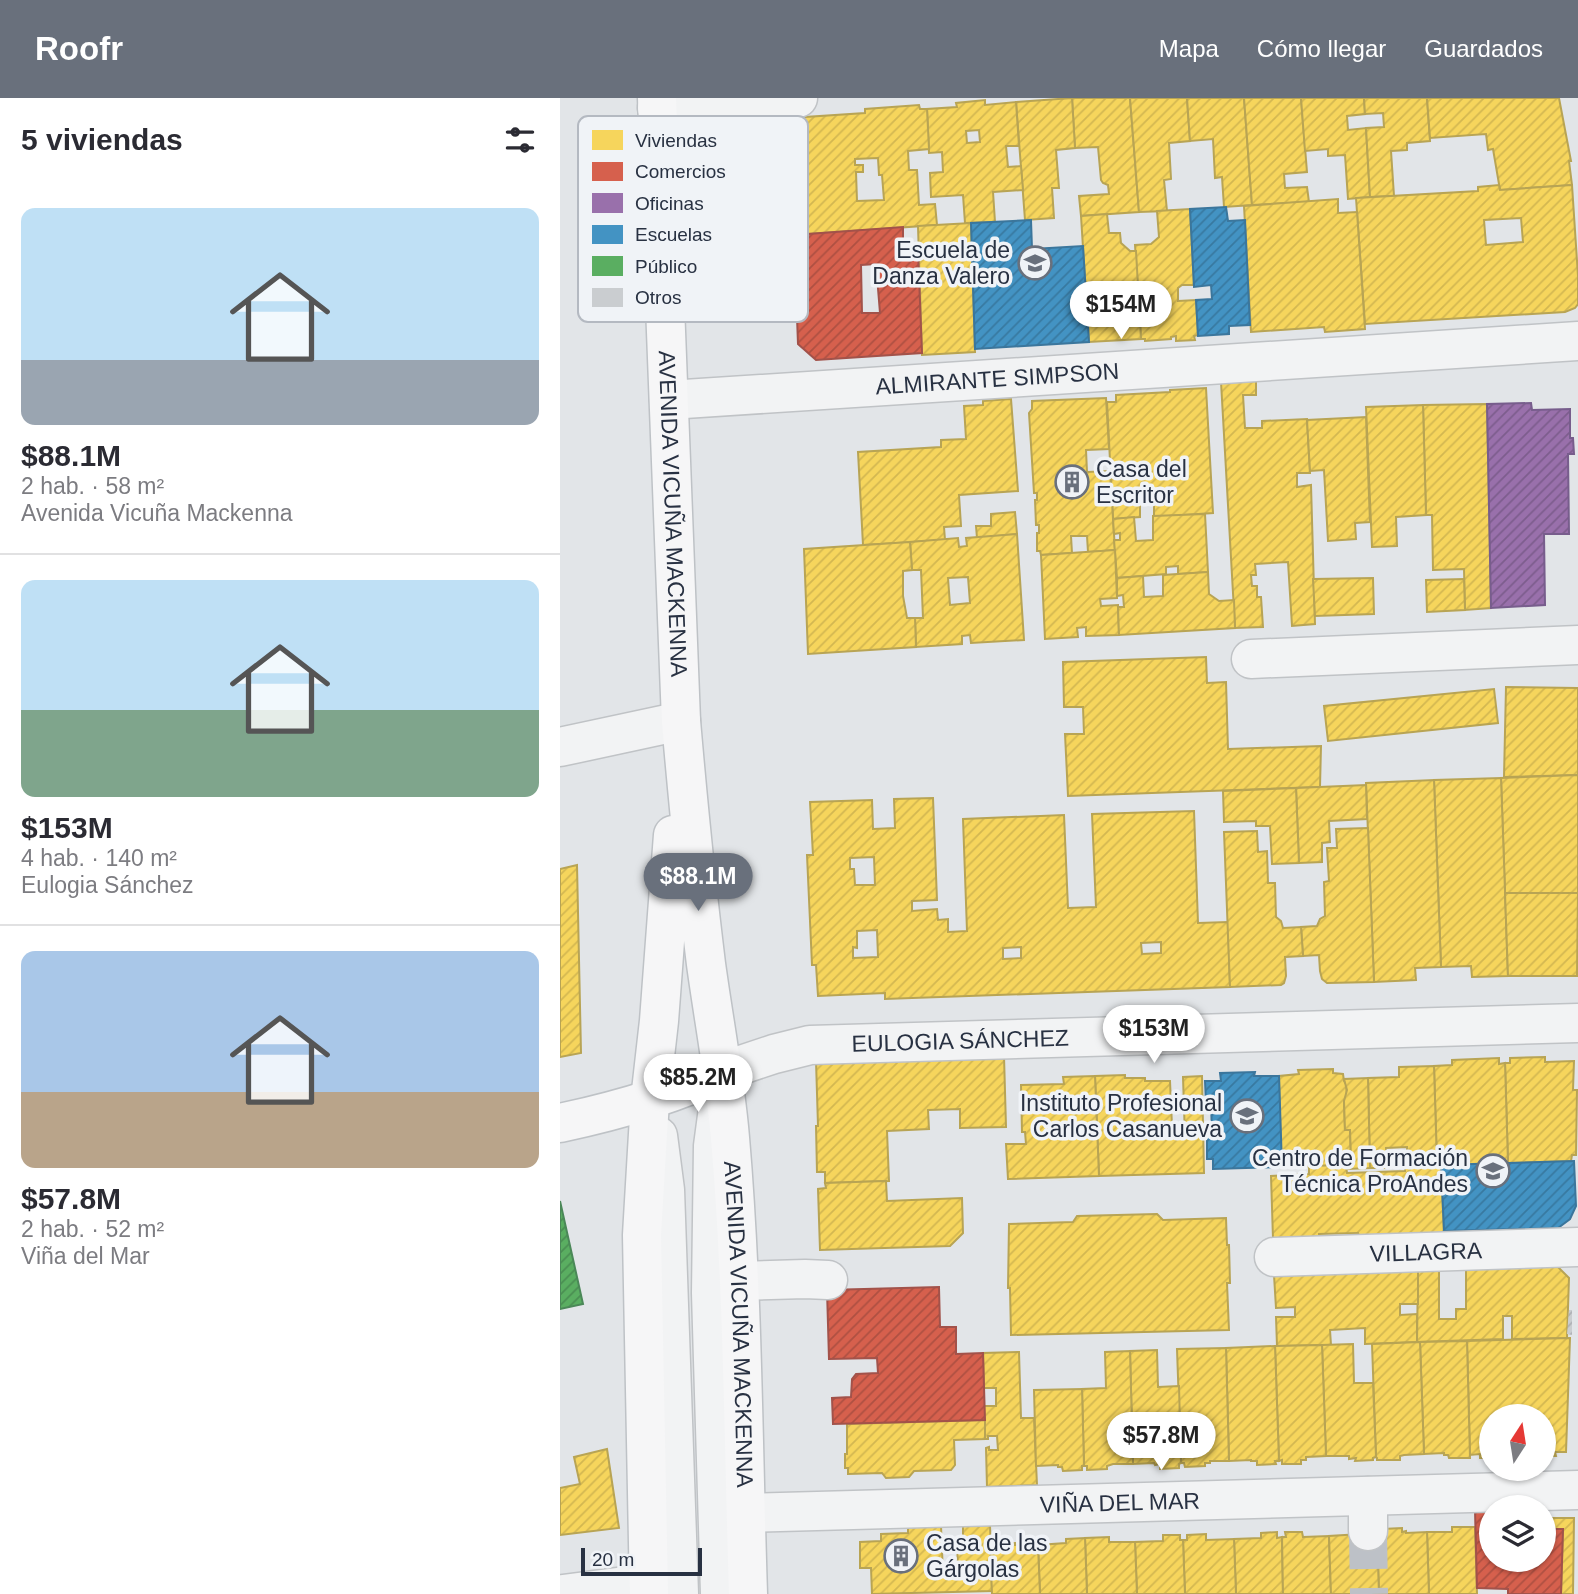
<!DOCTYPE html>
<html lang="es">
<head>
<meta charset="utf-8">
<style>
  body { margin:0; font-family:Helvetica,sans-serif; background:#f2f2f3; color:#2b2b33; height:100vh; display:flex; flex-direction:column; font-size:26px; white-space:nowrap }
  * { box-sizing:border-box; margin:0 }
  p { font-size:23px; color:#7c7c81 }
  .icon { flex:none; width:38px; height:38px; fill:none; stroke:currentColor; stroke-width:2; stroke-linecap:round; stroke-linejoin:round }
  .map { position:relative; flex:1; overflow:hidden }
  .drawer { display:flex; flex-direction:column; background:#fff; width:560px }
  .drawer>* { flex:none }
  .needle { width:46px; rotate:12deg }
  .controls { position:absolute; left:919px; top:1306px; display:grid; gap:14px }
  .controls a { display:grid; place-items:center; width:77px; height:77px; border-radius:50%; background:#fff; box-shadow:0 2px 5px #0004; font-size:35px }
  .scale { position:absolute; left:21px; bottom:18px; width:121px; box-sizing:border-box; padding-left:7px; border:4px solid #283142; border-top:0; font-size:19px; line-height:24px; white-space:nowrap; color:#283142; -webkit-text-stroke:5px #f0f3f7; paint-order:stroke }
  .price { position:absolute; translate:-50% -60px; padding:0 16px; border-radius:24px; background:#fff; color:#222; font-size:23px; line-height:46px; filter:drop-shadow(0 2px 4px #0008) }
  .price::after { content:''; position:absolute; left:50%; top:42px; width:21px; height:16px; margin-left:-10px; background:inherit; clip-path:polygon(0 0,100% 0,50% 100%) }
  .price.active { background:#69707c; color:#fff }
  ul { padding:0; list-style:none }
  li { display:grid; align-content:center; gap:14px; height:371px; padding:0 21px }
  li+li { border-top:2px solid #e1e1e2 }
  li span { display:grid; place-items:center; height:217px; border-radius:14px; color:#555 }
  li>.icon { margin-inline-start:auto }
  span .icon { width:126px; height:126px; fill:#fffc; stroke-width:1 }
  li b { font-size:30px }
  h2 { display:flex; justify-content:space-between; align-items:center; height:84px; padding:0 21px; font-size:30px }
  header { display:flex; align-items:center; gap:42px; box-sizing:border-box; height:98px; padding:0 35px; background:#69707c; color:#fff }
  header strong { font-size:33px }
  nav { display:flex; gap:38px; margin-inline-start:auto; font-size:24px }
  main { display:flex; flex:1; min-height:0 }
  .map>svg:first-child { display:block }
  .homes { fill:url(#homes-hatch); stroke:#b8a454; stroke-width:2; fill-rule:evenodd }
  .shops { fill:url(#shops-hatch); stroke:#a2524a; stroke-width:2; fill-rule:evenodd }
  .offices { fill:url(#offices-hatch); stroke:#775d8c; stroke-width:2 }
  .schools { fill:url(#schools-hatch); stroke:#3b769c; stroke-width:2 }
  .public { fill:url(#public-hatch); stroke:#4b8858; stroke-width:2 }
  .building { fill:url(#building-hatch) }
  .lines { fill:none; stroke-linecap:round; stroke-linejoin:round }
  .minor-tunnel { stroke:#bdc1c7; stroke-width:38; stroke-dasharray:38 19; stroke-linecap:butt }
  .minor-casing { stroke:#c0c3c6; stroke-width:41 }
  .major-casing { stroke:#bec2c6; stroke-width:41 }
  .minor { stroke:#f2f3f4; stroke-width:38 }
  .major { stroke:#f6f6f7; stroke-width:38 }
  .labels { text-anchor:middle; stroke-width:7; stroke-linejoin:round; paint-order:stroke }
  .poi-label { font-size:23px; fill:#283142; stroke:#f0f3f7; text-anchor:end }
  .street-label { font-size:23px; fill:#283142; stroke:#f0f3f7 }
  .key { fill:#f0f3f7; stroke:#b4b9c1; stroke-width:2 }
  .key-label { font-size:19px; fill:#283142 }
</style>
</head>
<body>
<header>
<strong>Roofr</strong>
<nav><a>Mapa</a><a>Cómo llegar</a><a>Guardados</a></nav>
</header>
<main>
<section class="drawer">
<h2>5 viviendas<svg class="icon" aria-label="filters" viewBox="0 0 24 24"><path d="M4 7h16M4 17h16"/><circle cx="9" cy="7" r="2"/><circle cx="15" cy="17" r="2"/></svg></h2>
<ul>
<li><span style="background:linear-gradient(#bfe0f5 70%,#9aa5b1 0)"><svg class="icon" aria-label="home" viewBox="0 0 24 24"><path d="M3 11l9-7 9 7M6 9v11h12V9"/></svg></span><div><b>$88.1M</b><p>2 hab. · 58 m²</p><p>Avenida Vicuña Mackenna</p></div></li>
<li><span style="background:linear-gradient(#bfe0f5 60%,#7fa58c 0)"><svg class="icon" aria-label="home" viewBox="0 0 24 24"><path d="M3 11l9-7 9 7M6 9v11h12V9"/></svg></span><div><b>$153M</b><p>4 hab. · 140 m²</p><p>Eulogia Sánchez</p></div></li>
<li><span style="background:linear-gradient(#a9c7e8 65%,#b9a48a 0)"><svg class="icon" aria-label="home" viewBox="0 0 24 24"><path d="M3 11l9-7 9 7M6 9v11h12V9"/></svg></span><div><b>$57.8M</b><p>2 hab. · 52 m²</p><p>Viña del Mar</p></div></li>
</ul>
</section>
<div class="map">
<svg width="1018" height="1496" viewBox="0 0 1018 1496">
  <defs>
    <pattern id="homes-hatch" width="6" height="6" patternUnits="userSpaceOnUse" patternTransform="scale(1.75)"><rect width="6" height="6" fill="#f6d55c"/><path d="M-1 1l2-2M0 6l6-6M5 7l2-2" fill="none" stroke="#d3b751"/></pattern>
    <pattern id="shops-hatch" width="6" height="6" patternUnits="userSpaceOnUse" patternTransform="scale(1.75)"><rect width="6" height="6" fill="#d6604d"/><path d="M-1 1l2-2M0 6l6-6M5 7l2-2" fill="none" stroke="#ae5042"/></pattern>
    <pattern id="offices-hatch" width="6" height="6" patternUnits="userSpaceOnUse" patternTransform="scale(1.75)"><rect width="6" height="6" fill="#9970ab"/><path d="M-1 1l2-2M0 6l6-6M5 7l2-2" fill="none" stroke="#7d5d8d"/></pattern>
    <pattern id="schools-hatch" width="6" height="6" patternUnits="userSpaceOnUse" patternTransform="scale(1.75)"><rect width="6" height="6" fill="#4393c3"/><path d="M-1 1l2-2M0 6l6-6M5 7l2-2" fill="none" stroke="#3879a0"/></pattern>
    <pattern id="public-hatch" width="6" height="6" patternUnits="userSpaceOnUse" patternTransform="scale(1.75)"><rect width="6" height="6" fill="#5aae61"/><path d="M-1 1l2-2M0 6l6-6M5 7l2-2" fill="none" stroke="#4a8e52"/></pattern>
    <pattern id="building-hatch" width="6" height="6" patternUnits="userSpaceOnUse" patternTransform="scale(1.75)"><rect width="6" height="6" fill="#cacdd0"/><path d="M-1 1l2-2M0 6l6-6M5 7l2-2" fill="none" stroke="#aeb0b4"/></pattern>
  </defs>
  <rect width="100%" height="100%" fill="#e2e5e8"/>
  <g class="homes">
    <path d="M512,0H570L579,114L521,118L519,98L549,96L548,87L543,85L541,82L538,49L515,50Z"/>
    <path d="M512,0L515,50L496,52L499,90H492L494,120L465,122L456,4Z"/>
    <path d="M570,0H627L630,43L609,45L611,81L604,82L607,113L579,114Z"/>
    <path d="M627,0H684L692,107L664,109L662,79L655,80L653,41L630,43Z"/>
    <path d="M684,0H741L747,74L724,76L725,90L747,89L749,104L692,107Z"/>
    <path d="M741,0H804L805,16L787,18L788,32L806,30L810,99L788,101L785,57L768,58V51L745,53Z"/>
    <path d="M804,0H867L870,43L847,45V52L831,53L834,98L810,99L806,30L824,29L823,15L805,16Z"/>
    <path d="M867,0H999L1011,63H1009L1012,87L940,92L933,51L928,52L926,36L870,40Z"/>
    <path d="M425,2V7L456,4L459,48H446L448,69L461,68L463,92L433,94L435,124L405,125L403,97L371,99L370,75L383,74L382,54L369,55L367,11L397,9L396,5ZM419,32L420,44L407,45L406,33Z"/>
    <path d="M359,7L360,11H367L369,51L348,53L349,72H357L359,107L375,106L377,127L234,137V130L226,131L225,113H228V106L226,105L225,87H233V77H227L226,50H231L230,20L305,15V11ZM318,60L319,77H322L324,102L297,103L296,74H303V67H295V61Z"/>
    <path d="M939,87L940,92L1012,87L1018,178V206L1015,210L1005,214L805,226L796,100L918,93V89ZM961,120L963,144L926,147L924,122Z"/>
    <path d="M778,101V115L797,114L805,231L765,234L764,229L691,234L684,108Z"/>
    <path d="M630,111L634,187H622L618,190V203L636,202L638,237L634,238L635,242L616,243V238L611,239V241L585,243V241H581L575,147L591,146L599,139L597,113Z"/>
    <path d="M547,116L549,135H560L561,145L570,153H576L581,241L529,244L521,118Z"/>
    <path d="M411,125L415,254L362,257L358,128Z"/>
    <path d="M696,283V297H683L685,330H702V323L747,321L750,375H737V389L751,387L755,526L732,528L728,464L695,466L696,477H691L692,488H697V499H701L703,529L675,530L661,284Z"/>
    <path d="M646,290L653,415L594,419V402L580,403V419L553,421L547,304H556V297L610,294V292Z"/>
    <path d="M546,300L549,351L526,352L527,374L550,373L555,452L528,454L527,438H511L512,455L481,457L480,453H477V435H479V427H476L475,402H477V395H474L469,315L472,311V303Z"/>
    <path d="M451,301L458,393L399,397L401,428L384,429L385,442L303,447L298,354L381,349V342L406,341L404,308L423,307V303Z"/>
    <path d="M927,306L931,510L905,512L904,471L873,472L872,417H866L863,307Z"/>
    <path d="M863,307L866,417L836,419L837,448L812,449L806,309Z"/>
    <path d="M806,319L810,424L795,425L796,441L768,443L764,372L750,373L747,322Z"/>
    <path d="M455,414L457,436L417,440L416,428H431V416Z"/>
    <path d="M645,416L648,474L618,476V468L606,469V476L557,480L554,442H560V435L554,436L553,421L574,419L576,443L593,442V418Z"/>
    <path d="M457,436L464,542L411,545L410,537L402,538V546L356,549L355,520H363L361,472H352L350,444L398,440L399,449L407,448L406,440ZM408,479L410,505L390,507L388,480Z"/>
    <path d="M350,444L352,472L343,473V498L347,520H355L356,549L248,556L244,451Z"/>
    <path d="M555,452L557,500L540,501L541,508L558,507L559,537L526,538V529L517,530L518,539L485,541L481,457Z"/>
    <path d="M648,474L649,496L659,503L674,502L675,530L559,537L558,509H564L563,497L557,498V480L583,478L584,499L603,498V477Z"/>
    <path d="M813,480L814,516L755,518L753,481Z"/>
    <path d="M904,481L905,512L867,514L866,482Z"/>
    <path d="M646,559L647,585L666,584L668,651L761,648L760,689L508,698L505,636H524L523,609H504L503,564Z"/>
    <path d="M946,589L1018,590V677L944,679Z"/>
    <path d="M934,591L938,625L768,643L764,608Z"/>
    <path d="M1018,677V795H945L941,680Z"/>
    <path d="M941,680L948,878L912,879L911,868L881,869L874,682Z"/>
    <path d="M874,682L881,869L855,870L856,882L814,884L806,685Z"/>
    <path d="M806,687L807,721L769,723L770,744L762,745V764L739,765L736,690Z"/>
    <path d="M736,690L739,765L712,766L710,728H696V723L664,724L663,693Z"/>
    <path d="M373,700L377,802L352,803V813L377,811L378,822L388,821V834L407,833L403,721L504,717L508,810L536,809L532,716L634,713L638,825L668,824L670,889L325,901V895L258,898L256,867H252L247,757H253L250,704L312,702L313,731L335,730L334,701ZM314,759L315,787H295L294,771H290V760ZM317,832L318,859L293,860V849L297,850V833ZM601,844V855L582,856L581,845ZM461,849V860L443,861V850Z"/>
    <path d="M808,730L814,884L767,885L762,881L760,873L759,857L743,858L741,829L757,828L760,821L765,818L764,784L769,783L767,750H777L776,731Z"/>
    <path d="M697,733L698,754L707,753L708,785H715L716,819L721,823L723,830L741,829L743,858L725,859L726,878L724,885L721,887L670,889L664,734Z"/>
    <path d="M17,767L21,955L0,959V771Z"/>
    <path d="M945,795H1018L1017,878H948Z"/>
    <path d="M444,958L446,1029L400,1030V1011L368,1012L369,1031L327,1033L329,1083L265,1085V1074H257L256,1028H258L256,963Z"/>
    <path d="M985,959V964L1014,963L1013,992H1017L1016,1057H1012L1011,1063L948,1065L945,965H950V960Z"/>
    <path d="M939,960V966L945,965L948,1065L877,1067L874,968L892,967V962Z"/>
    <path d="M874,968L877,1067L848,1068L847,1049L826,1050L827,1070H810L808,980L839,979V969Z"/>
    <path d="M773,971V975L783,976L784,983L786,986L787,998L784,1003L785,1032H790L791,1059H786V1067L733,1069V1058L721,1059L719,978L739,976L738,972Z"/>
    <path d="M565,977V980H585V983H610L612,1028H608L609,1040H625L623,979L642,978L644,1075L539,1078L535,978Z"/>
    <path d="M535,978L539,1078L448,1081L446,1046H466L465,1034H462L461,987L504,986L503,979Z"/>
    <path d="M808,980L810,1070L787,1071L786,1059H791L790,1032H785L784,1003L787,992L784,981Z"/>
    <path d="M786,1067L787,1075L845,1073V1068L881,1067L884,1136L799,1138L798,1135L759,1136V1140L713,1141L711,1078L749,1076V1068Z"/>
    <path d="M326,1083L327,1103L402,1100L403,1135L390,1148L260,1152L258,1091L266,1090L265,1085Z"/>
    <path d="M597,1116L603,1122L666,1120L667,1147H669L670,1185H667L669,1232L451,1237L450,1190H448L449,1126L513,1124L517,1118Z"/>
    <path d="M997,1168L1009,1180L1007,1240L952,1241V1218H943V1241L857,1244L858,1172H879V1221H896V1211H906V1171Z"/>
    <path d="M858,1172V1206H840V1217L857,1216V1244L805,1246V1230L770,1232L771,1247L717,1248L716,1219H735V1209L716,1210L714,1177Z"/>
    <path d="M1010,1240L1006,1354H995L996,1358H984V1318H931V1360H920V1356L910,1357L907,1243Z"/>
    <path d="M907,1243L910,1360H889L888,1357H884V1355L864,1356L860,1244Z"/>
    <path d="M860,1244L864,1356L844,1357L840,1358V1362H817V1360L816,1359L812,1246Z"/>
    <path d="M793,1246L794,1285H813L816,1359L813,1360V1362L795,1363L796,1360L789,1361V1358H766L762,1247Z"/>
    <path d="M762,1247L766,1358L746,1359V1362H741V1366H722V1362L719,1363L715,1248Z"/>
    <path d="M715,1248L719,1363H715L716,1366L697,1367V1363H691V1362L669,1363L666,1250Z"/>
    <path d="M666,1250L669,1363H650V1365H645V1368L625,1369L624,1365H621L617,1251Z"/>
    <path d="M597,1252L598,1289L619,1288L621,1365L619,1366V1370L600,1371V1366L595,1367L594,1365L573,1366L570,1253Z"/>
    <path d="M570,1253L573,1366H553L547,1368V1371L527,1372V1368H524L522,1291L546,1290L545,1254Z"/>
    <path d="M459,1254L461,1320H474L477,1387L427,1389L426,1350L429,1349V1352H438L437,1338H428V1341H425L424,1308H436V1290H424L423,1255Z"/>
    <path d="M522,1291L524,1368H522V1372L503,1373L502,1369H498V1367L476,1368L474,1292Z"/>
    <path d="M425,1322V1341L394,1342L395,1367L391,1372L354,1373L349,1379L326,1380L322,1375L288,1376V1370H285V1356H287V1326Z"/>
    <path d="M47,1351L59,1430L0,1437V1390L20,1386L14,1359Z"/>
    <path d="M986,1420H1014L1013,1496H1001L1003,1431H986Z"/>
    <path d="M430,1427L432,1493L312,1496L311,1470H300V1444L321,1443V1436L348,1435V1429L381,1428L383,1476H398L397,1439H403V1428Z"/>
    <path d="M892,1429H915L917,1496H869L867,1434H892Z"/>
    <path d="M842,1430V1434L846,1433V1435L867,1434L869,1496H819L817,1435L822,1431Z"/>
    <path d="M717,1434V1440L722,1439L723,1496H676L674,1441L701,1440V1435Z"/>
    <path d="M725,1434H742L743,1439L769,1438L771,1496H723L722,1439H726Z"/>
    <path d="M817,1435L819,1496H771L769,1438Z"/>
    <path d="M646,1436V1442L674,1441L676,1496H625L623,1442H627V1437Z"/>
    <path d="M603,1437H620V1442H623L625,1496H577L575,1444L603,1443Z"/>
    <path d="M549,1439V1444H575L577,1496H527L525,1440Z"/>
    <path d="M525,1440L527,1496H480L478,1447L506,1445V1441Z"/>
    <path d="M455,1445V1447H478L480,1496H432L430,1446Z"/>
  </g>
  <g class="shops">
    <path d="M343,129V154L358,153L362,255L256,262L238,246L234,137ZM316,166L320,215H302L301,167Z"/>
    <path d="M379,1189L380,1229H396V1256L423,1255L425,1322L273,1326L272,1300L291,1299L292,1281L296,1276L318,1275L317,1260L269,1261L267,1192Z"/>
    <path d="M984,1409H986V1431H1003L1001,1496H948V1491L917,1490L915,1412H931V1461H984Z"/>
  </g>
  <path class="offices" d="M971,305L972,312L1010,311V340H1013L1014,356H1008L1009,436H984L985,507L931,510L927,306Z"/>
  <g class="schools">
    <path d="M666,109L668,123L685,122L690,227L669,228V236L638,238L636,202L652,201L651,187L634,189L630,111Z"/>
    <path d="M471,122L472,151L523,148L529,244L415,251L411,125Z"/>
    <path d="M695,974L694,978H719L722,1069L653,1071V1061H647V1038H652L651,1004L646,1005L645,983H661L660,975Z"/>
    <path d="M1014,1063L1016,1108L1010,1121L998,1130L884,1133L881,1067Z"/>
  </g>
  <path class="public" d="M0,1103L23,1206L0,1211Z"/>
  <path class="building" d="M1009,1212H1012V1237L1007,1236Z"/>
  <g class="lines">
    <path class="minor-tunnel" d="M808,1433L809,1496"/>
    <defs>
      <g id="minor">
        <path d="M97,10L238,0"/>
        <path id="s1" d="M109,302L1018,243"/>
        <path d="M691,561L1018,547"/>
        <path d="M0,649L121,623"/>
        <path d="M98,1038L105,1092L119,1496"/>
        <path id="s2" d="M714,1159L1018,1149"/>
        <path d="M179,1183L245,1181L268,1182"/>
        <path d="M808,1398V1433"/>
        <path id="s3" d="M186,1415L1018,1392"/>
        <path d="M3,1496L88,1485"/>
        <path id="s4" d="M160,1496L151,1195L153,1048L163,973L214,956L250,947L1018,925"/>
      </g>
      <g id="major">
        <path id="s5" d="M97,0L121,623C128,704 136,785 146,866C154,924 165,981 170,1040C183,1191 183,1344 188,1496"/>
        <path d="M0,1025C56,1013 111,998 163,973"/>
        <path d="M89,1496L82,1137L90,1002L99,923L113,737"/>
      </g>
    </defs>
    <use href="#minor" class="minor-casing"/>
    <use href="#major" class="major-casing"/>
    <use href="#minor" class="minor"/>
    <use href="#major" class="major"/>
  </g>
  <defs>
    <symbol id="university-ring" viewBox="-11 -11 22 22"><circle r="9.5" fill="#f0f3f7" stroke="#69707c" stroke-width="1.5"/><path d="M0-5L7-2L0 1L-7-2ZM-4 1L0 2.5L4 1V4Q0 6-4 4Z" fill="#69707c"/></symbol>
    <symbol id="building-ring" viewBox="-11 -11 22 22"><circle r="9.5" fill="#f0f3f7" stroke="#69707c" stroke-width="1.5"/><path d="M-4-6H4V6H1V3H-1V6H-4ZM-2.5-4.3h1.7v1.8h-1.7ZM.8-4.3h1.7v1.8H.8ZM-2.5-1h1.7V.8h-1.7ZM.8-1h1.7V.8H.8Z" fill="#69707c"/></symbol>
  </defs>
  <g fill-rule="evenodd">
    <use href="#university-ring" x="456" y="146" width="38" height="38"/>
    <use href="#building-ring" x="493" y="365" width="38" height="38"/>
    <use href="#university-ring" x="668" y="999" width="38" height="38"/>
    <use href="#university-ring" x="914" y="1054" width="38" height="38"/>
    <use href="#building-ring" x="322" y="1439" width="38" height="38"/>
  </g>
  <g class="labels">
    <g class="poi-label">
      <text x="450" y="160">Escuela de<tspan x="450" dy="26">Danza Valero</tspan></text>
      <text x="536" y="379" text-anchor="start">Casa del<tspan x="536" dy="26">Escritor</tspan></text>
      <text x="662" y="1013">Instituto Profesional<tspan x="662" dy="26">Carlos Casanueva</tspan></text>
      <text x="908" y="1068">Centro de Formación<tspan x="908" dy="26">Técnica ProAndes</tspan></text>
      <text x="366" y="1453" text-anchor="start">Casa de las<tspan x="366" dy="26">Gárgolas</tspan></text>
    </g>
    <g class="street-label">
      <text dy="8" stroke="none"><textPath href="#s1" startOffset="329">ALMIRANTE SIMPSON</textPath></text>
      <text dy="8" stroke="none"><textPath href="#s5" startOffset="416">AVENIDA VICUÑA MACKENNA</textPath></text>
      <text dy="8" stroke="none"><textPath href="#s4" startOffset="765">EULOGIA SÁNCHEZ</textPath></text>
      <text dy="8" stroke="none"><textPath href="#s2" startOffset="152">VILLAGRA</textPath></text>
      <text dy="8" stroke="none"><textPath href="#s5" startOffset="1230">AVENIDA VICUÑA MACKENNA</textPath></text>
      <text dy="8" stroke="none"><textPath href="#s3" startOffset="374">VIÑA DEL MAR</textPath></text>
    </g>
  </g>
  <rect x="18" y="18" width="230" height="206" rx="10" class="key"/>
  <rect x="32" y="32" width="31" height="20" fill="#f6d55c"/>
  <rect x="32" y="64" width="31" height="19" fill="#d6604d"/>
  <rect x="32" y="95" width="31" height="20" fill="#9970ab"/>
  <rect x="32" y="127" width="31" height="19" fill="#4393c3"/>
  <rect x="32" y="158" width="31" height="20" fill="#5aae61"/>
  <rect x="32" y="190" width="31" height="19" fill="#cacdd0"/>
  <g class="key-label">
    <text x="75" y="49">Viviendas</text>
    <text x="75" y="80">Comercios</text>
    <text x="75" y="112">Oficinas</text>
    <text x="75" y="143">Escuelas</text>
    <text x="75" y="175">Público</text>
    <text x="75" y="206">Otros</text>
  </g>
</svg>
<div class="controls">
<a><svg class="needle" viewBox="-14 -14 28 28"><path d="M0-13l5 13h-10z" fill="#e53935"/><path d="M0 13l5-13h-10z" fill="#7c7c81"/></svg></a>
<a><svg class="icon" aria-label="layers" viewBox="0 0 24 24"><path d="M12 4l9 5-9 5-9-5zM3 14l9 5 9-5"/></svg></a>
</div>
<div class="scale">20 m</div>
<b class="price" style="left:561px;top:243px">$154M</b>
<b class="price active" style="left:138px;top:815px">$88.1M</b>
<b class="price" style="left:594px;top:967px">$153M</b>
<b class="price" style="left:138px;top:1016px">$85.2M</b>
<b class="price" style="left:601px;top:1374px">$57.8M</b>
</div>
</main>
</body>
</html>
